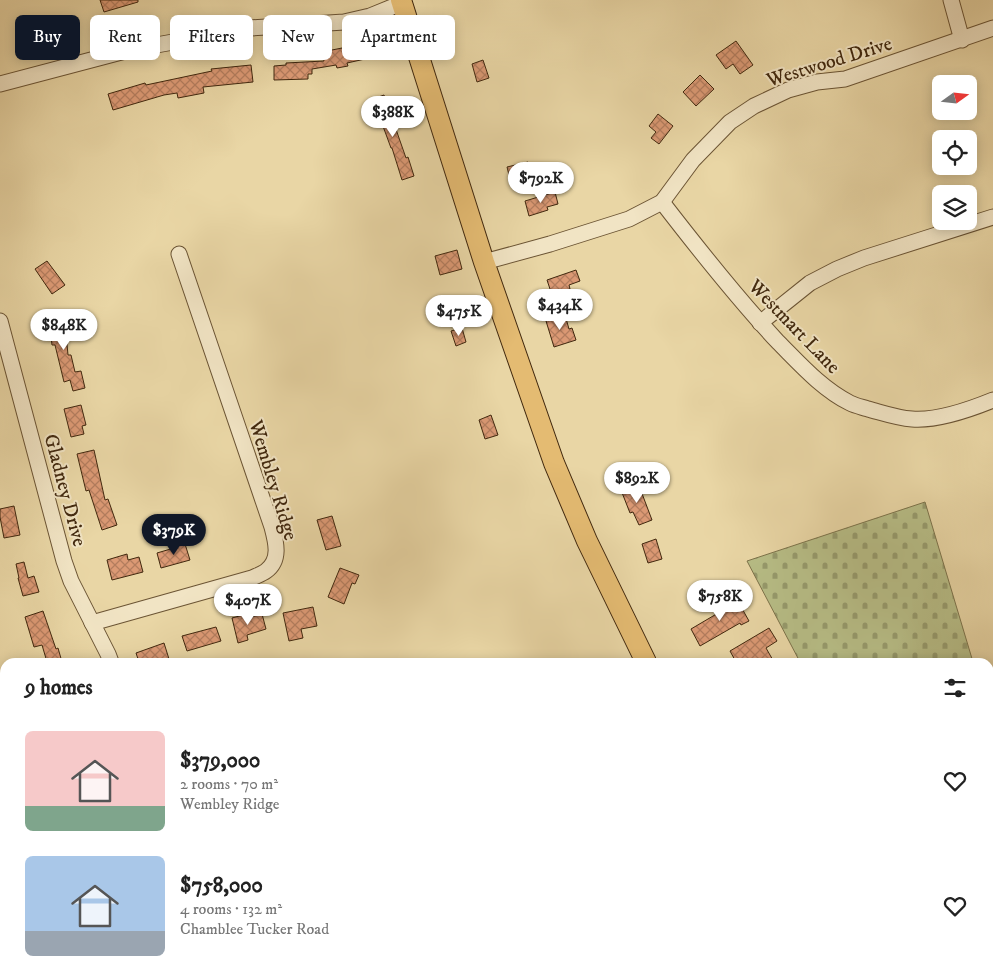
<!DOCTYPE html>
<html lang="en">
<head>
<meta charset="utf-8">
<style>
  body { margin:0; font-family:"IM FELL DW Pica",serif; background:#f6f6f6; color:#222; height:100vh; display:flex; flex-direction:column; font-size:19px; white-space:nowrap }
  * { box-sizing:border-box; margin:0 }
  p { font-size:16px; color:#767676 }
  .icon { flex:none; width:28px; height:28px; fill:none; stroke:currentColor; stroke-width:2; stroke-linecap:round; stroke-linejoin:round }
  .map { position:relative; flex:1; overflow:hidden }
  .drawer { position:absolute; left:0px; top:658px; width:994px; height:321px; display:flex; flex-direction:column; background:#fff; border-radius:15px 15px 0 0; box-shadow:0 2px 12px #0003 }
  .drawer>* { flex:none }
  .guide { position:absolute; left:15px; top:15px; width:500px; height:45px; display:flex; gap:10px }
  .needle { width:32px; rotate:75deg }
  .controls { position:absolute; left:932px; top:75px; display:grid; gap:10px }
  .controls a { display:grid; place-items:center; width:45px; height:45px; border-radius:8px; background:#fff; box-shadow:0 2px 12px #0003; font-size:25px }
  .price { position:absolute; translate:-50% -42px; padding:0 11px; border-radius:18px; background:#fff; color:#222; font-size:16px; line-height:32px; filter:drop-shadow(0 1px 2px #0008) }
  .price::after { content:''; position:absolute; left:50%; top:30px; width:15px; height:11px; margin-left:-8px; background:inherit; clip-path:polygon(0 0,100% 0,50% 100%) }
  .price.current { background:#111827; color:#fff }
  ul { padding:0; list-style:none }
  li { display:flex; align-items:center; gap:15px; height:125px; padding:0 25px }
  li span { display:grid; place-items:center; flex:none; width:140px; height:100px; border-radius:8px; color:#555 }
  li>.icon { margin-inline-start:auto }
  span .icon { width:60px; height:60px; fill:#fffc; stroke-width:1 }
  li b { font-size:21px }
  h2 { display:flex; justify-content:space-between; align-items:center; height:60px; padding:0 25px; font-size:21px }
  .chip { padding:0 18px; border-radius:8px; background:#fff; box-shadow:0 2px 12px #0003; font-size:18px; line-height:45px }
  .chip.current { background:#111827; color:#fff }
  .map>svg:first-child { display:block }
  .cemetery { fill:url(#cemetery-stones); stroke:#7c724a }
  .building { fill:url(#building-cross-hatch); stroke:#41280e }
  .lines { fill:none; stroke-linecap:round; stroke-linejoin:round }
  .minor-casing { stroke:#6b5434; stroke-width:17 }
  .major-casing { stroke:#41280e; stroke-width:22 }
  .minor { stroke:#f1e4c4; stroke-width:15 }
  .major { stroke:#e4bb72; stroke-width:20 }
  .labels { text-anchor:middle; stroke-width:4; stroke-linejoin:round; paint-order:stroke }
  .street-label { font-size:20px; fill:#41280e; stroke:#f1e4c4 }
</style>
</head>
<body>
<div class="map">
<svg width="993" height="978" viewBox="0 0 993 978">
  <defs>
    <pattern id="cemetery-stones" width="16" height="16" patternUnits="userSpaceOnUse" patternTransform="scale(1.25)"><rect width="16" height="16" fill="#b7bd86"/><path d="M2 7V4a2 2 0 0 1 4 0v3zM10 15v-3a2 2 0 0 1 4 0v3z" fill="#969a6c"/></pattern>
    <pattern id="building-cross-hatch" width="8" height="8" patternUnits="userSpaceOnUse" patternTransform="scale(1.25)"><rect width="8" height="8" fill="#db9974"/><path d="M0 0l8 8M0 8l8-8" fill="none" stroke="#b37d5e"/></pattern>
  </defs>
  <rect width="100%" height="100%" fill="#e9d6a5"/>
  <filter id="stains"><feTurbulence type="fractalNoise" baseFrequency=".004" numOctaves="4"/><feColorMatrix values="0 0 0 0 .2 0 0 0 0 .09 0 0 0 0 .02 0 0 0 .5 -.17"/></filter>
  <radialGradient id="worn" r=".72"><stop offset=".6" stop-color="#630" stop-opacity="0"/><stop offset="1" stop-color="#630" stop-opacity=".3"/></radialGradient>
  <path class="cemetery" d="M925,502L973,662H800L747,561Z"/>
  <g class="building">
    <path d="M100,0H138V2L104,12Z"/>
    <path d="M736,41L753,65L740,74L733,64L726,69L716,55Z"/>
    <path d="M362,44L365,59L347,63L348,66L337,68L336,65L312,69V74H308V79L274,80V66L286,65V63L324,61L322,52Z"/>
    <path d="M483,60L489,78L477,82L472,64Z"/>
    <path d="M251,65L253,82L203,87L204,93L178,98L177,93L164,95L113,110L108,94L145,83L146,85L212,71L211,69Z"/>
    <path d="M700,75L714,89L696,106L683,92Z"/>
    <path d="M384,95L406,158L408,157L414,176L402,180L392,148H391L373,99Z"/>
    <path d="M658,114L673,126L659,144L651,138L656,132L649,126Z"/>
    <path d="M528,162L532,178L511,183L507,167Z"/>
    <path d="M555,192L558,204L547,207L548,210L529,216L525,201Z"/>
    <path d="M457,250L462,269L440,275L435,256Z"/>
    <path d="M47,261L65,285L52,294L35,269Z"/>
    <path d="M576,270L580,281L569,285L570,289L552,295L547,280Z"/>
    <path d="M451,296L456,314L443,317L438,300Z"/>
    <path d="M64,312L68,355H71L75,372L81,371L85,388L73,391L70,380L64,382L55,345H52L48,314Z"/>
    <path d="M565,315L569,329L572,328L576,340L554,347L546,321Z"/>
    <path d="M462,328L466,342L456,346L451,331Z"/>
    <path d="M81,405L86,425L82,426L84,434L71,437L64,409Z"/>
    <path d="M491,415L498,435L485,439L479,420Z"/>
    <path d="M94,450L105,500L108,499L117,525L102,530L89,490L86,491L77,454Z"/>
    <path d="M638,483L652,520L639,525L633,512L630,513L621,490Z"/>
    <path d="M14,506L20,535L4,538L0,517V509Z"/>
    <path d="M332,516L341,546L326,550L317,520Z"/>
    <path d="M656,539L662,559L648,563L642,544Z"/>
    <path d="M185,544L190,560L161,568L157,553L174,548V547Z"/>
    <path d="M127,554L128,560L139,557L143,572L112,580L107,560Z"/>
    <path d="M24,562L28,578L34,576L39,592L23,596L18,578H19L16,564Z"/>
    <path d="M340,568L359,575L355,584L352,583L344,604L328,597Z"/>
    <path d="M735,596L749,621L741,625L740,623L700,646L691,629L730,606L727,600Z"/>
    <path d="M313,607L317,626L301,629L303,638L289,641L283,613Z"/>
    <path d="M43,611L56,649L58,648L62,662H47L42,645L34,647L25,617Z"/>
    <path d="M262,614L266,629L247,635L248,640L238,643L232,618L243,615L244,619Z"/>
    <path d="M216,627L221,641L187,651L182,636Z"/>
    <path d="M769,628L777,641L766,648L774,662H736L730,651Z"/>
    <path d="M164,643L169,659L159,662H139L136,653Z"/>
  </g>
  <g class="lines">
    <defs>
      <g id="minor">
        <path d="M951,0L962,40"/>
        <path d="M0,84L129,50L250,28L344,22L370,16L402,3"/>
        <path d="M662,202C699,250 737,298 778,342C800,364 822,389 850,403C856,406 862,407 868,409C883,413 897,418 912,419C937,421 971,409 993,400"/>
        <path d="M484,262L550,244L629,219L662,202L693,160L730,122L754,106L788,90L817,82L845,79L993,28"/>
        <path d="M0,321L64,561L71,581L108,654L111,662"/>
        <path d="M760,323L810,283L837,269L864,258L993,217"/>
        <path d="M92,623L252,578C256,576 262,574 266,571C281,560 276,542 272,527L179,254"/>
        <path d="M181,974L183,978"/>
        <path d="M576,974L578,978"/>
        <path d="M209,978L218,974"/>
      </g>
      <g id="major">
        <path d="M401,0L484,262L554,463L587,541L646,662"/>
        <path d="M796,974L798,978"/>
      </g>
    </defs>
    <use href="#minor" class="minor-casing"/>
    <use href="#major" class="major-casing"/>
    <use href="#minor" class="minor"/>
    <use href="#major" class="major"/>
  </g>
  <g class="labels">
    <g class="street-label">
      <text transform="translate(829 61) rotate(-17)" y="7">Westwood Drive</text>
      <text transform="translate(795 326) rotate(46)" y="7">Westmart Lane</text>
      <text transform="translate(274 480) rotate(73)" y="7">Wembley Ridge</text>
      <text transform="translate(66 490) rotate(75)" y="7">Gladney Drive</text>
    </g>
  </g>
  <rect width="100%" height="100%" filter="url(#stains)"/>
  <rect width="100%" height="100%" fill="url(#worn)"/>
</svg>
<div class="controls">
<a><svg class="needle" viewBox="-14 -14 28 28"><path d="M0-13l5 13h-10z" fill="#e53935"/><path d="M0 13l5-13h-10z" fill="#767676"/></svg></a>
<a><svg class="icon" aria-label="locate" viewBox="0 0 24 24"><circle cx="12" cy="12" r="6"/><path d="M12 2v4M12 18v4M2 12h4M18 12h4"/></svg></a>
<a><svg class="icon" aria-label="layers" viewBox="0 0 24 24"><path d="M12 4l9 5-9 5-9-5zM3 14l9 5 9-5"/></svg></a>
</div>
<b class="price" style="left:393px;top:138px">$388K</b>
<b class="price" style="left:541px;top:204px">$792K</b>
<b class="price" style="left:560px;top:331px">$434K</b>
<b class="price" style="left:459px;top:337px">$475K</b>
<b class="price" style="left:64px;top:351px">$848K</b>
<b class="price" style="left:637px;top:504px">$892K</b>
<b class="price current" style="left:174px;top:556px">$379K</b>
<b class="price" style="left:720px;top:622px">$758K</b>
<b class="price" style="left:248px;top:626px">$407K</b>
<div class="guide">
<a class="chip current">Buy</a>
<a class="chip">Rent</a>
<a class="chip">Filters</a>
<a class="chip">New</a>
<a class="chip">Apartment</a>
</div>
<section class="drawer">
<h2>9 homes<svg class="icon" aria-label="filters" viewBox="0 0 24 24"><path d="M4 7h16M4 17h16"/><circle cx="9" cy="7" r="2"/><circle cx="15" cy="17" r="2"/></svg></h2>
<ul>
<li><span style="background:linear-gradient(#f6c9c9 75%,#7fa58c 0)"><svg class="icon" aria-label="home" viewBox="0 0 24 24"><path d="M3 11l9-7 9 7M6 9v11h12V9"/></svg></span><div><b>$379,000</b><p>2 rooms · 70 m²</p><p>Wembley Ridge</p></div><svg class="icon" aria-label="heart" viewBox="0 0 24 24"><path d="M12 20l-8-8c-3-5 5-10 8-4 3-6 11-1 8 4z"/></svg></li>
<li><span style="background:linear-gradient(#a9c7e8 75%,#9aa5b1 0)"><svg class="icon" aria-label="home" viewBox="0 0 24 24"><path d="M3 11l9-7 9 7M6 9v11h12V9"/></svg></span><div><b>$758,000</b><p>4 rooms · 132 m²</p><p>Chamblee Tucker Road</p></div><svg class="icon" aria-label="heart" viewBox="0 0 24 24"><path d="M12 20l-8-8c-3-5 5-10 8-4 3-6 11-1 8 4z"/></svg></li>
</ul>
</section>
</div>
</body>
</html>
